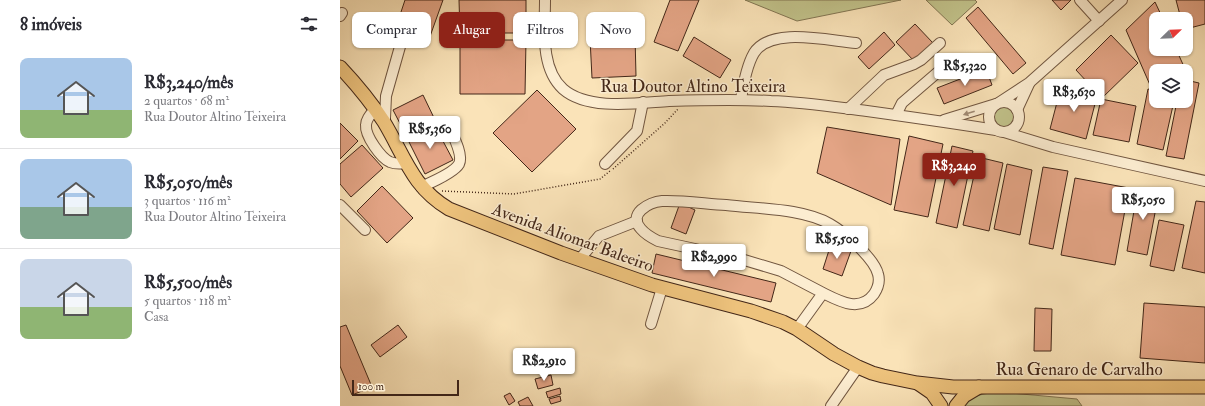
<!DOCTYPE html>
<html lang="pt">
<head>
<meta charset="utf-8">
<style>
  body { margin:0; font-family:"IM FELL Double Pica",serif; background:#f2f2f3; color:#2b2b33; height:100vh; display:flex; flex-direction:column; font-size:15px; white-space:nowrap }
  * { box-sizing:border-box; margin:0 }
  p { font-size:13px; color:#7c7c81 }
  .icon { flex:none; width:22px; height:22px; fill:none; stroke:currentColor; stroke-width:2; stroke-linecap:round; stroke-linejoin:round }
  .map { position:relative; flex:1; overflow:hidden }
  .drawer { display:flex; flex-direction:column; background:#fff; width:340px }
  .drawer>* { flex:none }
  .guide { position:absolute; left:12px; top:12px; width:380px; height:36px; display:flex; gap:8px }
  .needle { width:26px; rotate:67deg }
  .controls { position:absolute; left:809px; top:12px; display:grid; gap:8px }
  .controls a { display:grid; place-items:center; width:44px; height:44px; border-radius:8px; background:#fff; box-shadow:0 1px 3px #0004; font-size:20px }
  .scale { position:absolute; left:12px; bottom:10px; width:107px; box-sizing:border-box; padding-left:4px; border:2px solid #432718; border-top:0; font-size:11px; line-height:14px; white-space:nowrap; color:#432718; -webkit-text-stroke:3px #fcedd1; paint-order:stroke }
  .price { position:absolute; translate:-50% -34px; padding:0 9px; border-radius:4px; background:#fff; color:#222; font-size:13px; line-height:26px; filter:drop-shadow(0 1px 2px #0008) }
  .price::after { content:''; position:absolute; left:50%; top:24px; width:12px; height:9px; margin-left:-6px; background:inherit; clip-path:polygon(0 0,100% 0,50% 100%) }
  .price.on { background:#8f2418; color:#fff }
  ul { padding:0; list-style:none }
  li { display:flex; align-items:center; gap:12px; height:100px; padding:0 20px }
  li+li { border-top:1px solid #e1e1e2 }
  li span { display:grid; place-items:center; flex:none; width:112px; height:80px; border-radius:8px; color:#555 }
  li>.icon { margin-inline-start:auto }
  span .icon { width:48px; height:48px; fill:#fffc; stroke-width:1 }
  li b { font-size:17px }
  h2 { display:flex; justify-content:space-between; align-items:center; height:48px; padding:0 20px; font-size:17px }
  .pill { padding:0 14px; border-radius:8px; background:#fff; box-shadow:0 1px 3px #0004; font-size:14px; line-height:36px }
  .pill.on { background:#8f2418; color:#fff }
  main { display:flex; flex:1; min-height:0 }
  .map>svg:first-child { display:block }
  .green { fill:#c2c38b; stroke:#827552 }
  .building { fill:#e3a485; stroke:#432718 }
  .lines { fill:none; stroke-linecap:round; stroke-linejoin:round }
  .minor-casing { stroke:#715640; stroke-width:12 }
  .major-casing { stroke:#432718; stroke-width:15 }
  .path { stroke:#432718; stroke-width:1.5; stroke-dasharray:1 2; stroke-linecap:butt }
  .minor { stroke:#fcedd1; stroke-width:10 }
  .major { stroke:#edc27c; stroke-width:13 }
  .oneway { fill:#a08a74 }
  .labels { text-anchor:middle; stroke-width:3; stroke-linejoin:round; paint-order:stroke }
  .street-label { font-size:17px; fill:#432718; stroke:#fcedd1 }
</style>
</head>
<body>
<main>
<section class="drawer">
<h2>8 imóveis<svg class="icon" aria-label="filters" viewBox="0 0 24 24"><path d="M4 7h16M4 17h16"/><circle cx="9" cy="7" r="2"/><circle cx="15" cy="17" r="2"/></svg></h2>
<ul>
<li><span style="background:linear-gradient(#a9c7e8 65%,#8fb573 0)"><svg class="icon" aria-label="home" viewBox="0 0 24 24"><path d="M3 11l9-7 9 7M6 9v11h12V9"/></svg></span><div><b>R$3,240/mês</b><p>2 quartos · 68 m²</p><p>Rua Doutor Altino Teixeira</p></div></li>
<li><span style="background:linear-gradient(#a9c7e8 60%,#7fa58c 0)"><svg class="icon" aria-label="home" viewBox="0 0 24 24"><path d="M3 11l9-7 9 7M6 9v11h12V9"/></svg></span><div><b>R$5,050/mês</b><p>3 quartos · 116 m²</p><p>Rua Doutor Altino Teixeira</p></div></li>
<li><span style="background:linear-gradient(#c9d6e8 60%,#8fb573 0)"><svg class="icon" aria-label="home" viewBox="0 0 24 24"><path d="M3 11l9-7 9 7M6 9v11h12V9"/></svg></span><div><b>R$5,500/mês</b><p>5 quartos · 118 m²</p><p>Casa</p></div></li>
</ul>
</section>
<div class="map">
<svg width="865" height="406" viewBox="0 0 865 406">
  <rect width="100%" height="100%" fill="#fae3b8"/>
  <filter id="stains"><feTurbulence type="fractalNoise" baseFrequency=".005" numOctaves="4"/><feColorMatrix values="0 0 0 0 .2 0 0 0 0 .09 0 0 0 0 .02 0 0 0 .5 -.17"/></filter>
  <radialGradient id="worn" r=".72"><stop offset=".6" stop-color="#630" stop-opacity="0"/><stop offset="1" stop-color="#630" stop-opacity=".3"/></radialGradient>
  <g class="green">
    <path d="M405,0H561L457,21Z"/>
    <path d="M586,0H635L637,2L612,25Z"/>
    <circle cx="664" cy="117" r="10"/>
    <path d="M659,392L737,399L742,406H623C628,395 648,393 659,392Z"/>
  </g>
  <g class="building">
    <path d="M65,0H103L88,42L55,30Z"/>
    <path d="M119,0H186V33H120Z"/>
    <path d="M330,0H359L338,51L314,42Z"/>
    <path d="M712,0H731L721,10Z"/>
    <path d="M836,0H865V24L846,29V19H841Z"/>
    <path d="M815,2L823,19H816V49H836L846,71H816V83L810,85L786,30Z"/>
    <path d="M638,7L686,63L673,74L626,18Z"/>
    <path d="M575,24L593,43L574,61L556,42Z"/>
    <path d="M544,32L555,45L529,69L518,57Z"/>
    <path d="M771,35L798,63L762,98L736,70Z"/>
    <path d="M295,36L296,76L252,78L250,38Z"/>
    <path d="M354,37L391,60L380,78L343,56Z"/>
    <path d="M120,40H186L185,94H120Z"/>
    <path d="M646,69L652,85L604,104L597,88Z"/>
    <path d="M846,80L859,83L844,159L826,156L837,101H846Z"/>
    <path d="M721,87L757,96L746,139L710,129Z"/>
    <path d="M808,89L816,91V101H834L823,150L797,144Z"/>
    <path d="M197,90L236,129L192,172L153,133Z"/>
    <path d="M83,95L96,122L67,137L53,110Z"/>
    <path d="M761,99L796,106L789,142L753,135Z"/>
    <path d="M0,123L18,141L0,159Z"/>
    <path d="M95,126L113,160L85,174L68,140Z"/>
    <path d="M487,127L560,139L551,205L477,173Z"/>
    <path d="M569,136L603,144L588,217L554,210Z"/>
    <path d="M22,145L43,168L11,197L0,184V164Z"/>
    <path d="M612,146L633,151L617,228L596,223Z"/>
    <path d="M638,157L663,163L649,231L623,225Z"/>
    <path d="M667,164L692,170L680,235L654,229Z"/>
    <path d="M703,167L728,171L713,249L689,244Z"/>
    <path d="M735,178L789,188L775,265L721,255Z"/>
    <path d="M42,186L73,218L47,243L17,211Z"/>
    <path d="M798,188L819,192L807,255L787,251Z"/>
    <path d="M856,201L865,202V273L842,268Z"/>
    <path d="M340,203L355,210L346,234L331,228Z"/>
    <path d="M819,220L844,225L834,271L810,266Z"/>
    <path d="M491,244L511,251L502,276L483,269Z"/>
    <path d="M316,254L436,283L431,302L312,273Z"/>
    <path d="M804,303L865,307V363L800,358Z"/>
    <path d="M695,308L712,309L711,351H694Z"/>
    <path d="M6,325L32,387L12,395L0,366V327Z"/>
    <path d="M58,325L67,337L40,357L31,345Z"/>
    <path d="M211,375L213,385L198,389L195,379Z"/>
    <path d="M220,388L221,394L208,398L206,392Z"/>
    <path d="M170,393L175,401L169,405L164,396Z"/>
    <path d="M220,396L221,401L211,404L209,399Z"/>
    <path d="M188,397L193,406H180L178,402Z"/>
  </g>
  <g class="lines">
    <defs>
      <g id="minor">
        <path d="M205,0C205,29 200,68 223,89C248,111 298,103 329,101C363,100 397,99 431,101C463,102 495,107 527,111C570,117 613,123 656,130"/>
        <path d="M740,0L759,21"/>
        <path d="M0,16L2,13"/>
        <path d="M401,100C403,86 407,65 414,53C431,26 489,41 516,43"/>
        <path d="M660,102L689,83L782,0"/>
        <circle cx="664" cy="117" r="15"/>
        <path d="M35,109C31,114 26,119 26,125C25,136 41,158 50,162C55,164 60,164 66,163"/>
        <path d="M508,109L544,75L574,64L581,60L600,43"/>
        <path d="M677,110L689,84"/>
        <path d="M556,115L562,103L605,66"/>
        <path d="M604,120L656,104"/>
        <path d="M44,123L45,118L46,96L63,36"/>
        <path d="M664,132L713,147L865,181"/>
        <path d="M265,164L297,131L303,102"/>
        <path d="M81,187C90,183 114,173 119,164C124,154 111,132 107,122"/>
        <path d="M0,205L25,230"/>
        <path d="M239,260L259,236L297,221"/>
        <path d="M311,324L322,288"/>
        <path d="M457,329L483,293C499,301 520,313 534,294C538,288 540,281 538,274C534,258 504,232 490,224C462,208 418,209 386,205C367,204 341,200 322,201C309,202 287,214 301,229C306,235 312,238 318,241L401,259L441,271L483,293"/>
        <path d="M491,406L518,367"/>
      </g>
      <g id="major">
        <path d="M0,67C16,84 31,102 44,122C65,157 72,187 109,209L221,253L312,285L411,311L443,322L457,329L494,354L518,367L532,373L543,376L577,383L613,387H865"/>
        <path d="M579,384L592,393L601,406"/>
        <path d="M616,406L624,396L639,387"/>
      </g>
    </defs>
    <use href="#minor" class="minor-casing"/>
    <use href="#major" class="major-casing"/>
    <g class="path">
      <path d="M273,169L325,123L338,109"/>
      <path d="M102,191L174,194L260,179L270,171"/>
    </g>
    <use href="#minor" class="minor"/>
    <use href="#major" class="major"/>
  </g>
  <defs><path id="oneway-solid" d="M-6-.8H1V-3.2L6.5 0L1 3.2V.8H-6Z"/></defs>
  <use class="oneway" href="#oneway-solid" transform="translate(629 113) rotate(162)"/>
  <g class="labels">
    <g class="street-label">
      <text x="353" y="92">Rua Doutor Altino Teixeira</text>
      <text transform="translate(233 237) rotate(20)" y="6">Avenida Aliomar Baleeiro</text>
      <text x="739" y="375">Rua Genaro de Carvalho</text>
    </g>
  </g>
  <rect width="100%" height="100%" filter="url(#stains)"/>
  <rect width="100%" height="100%" fill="url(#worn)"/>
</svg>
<div class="controls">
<a><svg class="needle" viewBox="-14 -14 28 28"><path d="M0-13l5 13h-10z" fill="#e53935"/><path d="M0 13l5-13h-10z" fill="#7c7c81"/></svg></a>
<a><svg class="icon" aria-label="layers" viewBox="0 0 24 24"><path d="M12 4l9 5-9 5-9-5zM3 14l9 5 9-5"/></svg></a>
</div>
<div class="scale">100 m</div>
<b class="price" style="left:625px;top:87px">R$5,320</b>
<b class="price" style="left:734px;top:113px">R$3,630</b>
<b class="price" style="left:90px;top:150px">R$5,360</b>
<b class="price on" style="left:614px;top:187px">R$3,240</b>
<b class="price" style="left:803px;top:221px">R$5,050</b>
<b class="price" style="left:497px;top:260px">R$5,500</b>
<b class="price" style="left:374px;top:278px">R$2,990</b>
<b class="price" style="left:204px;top:382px">R$2,910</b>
<div class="guide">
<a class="pill">Comprar</a>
<a class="pill on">Alugar</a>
<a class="pill">Filtros</a>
<a class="pill">Novo</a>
</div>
</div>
</main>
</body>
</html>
